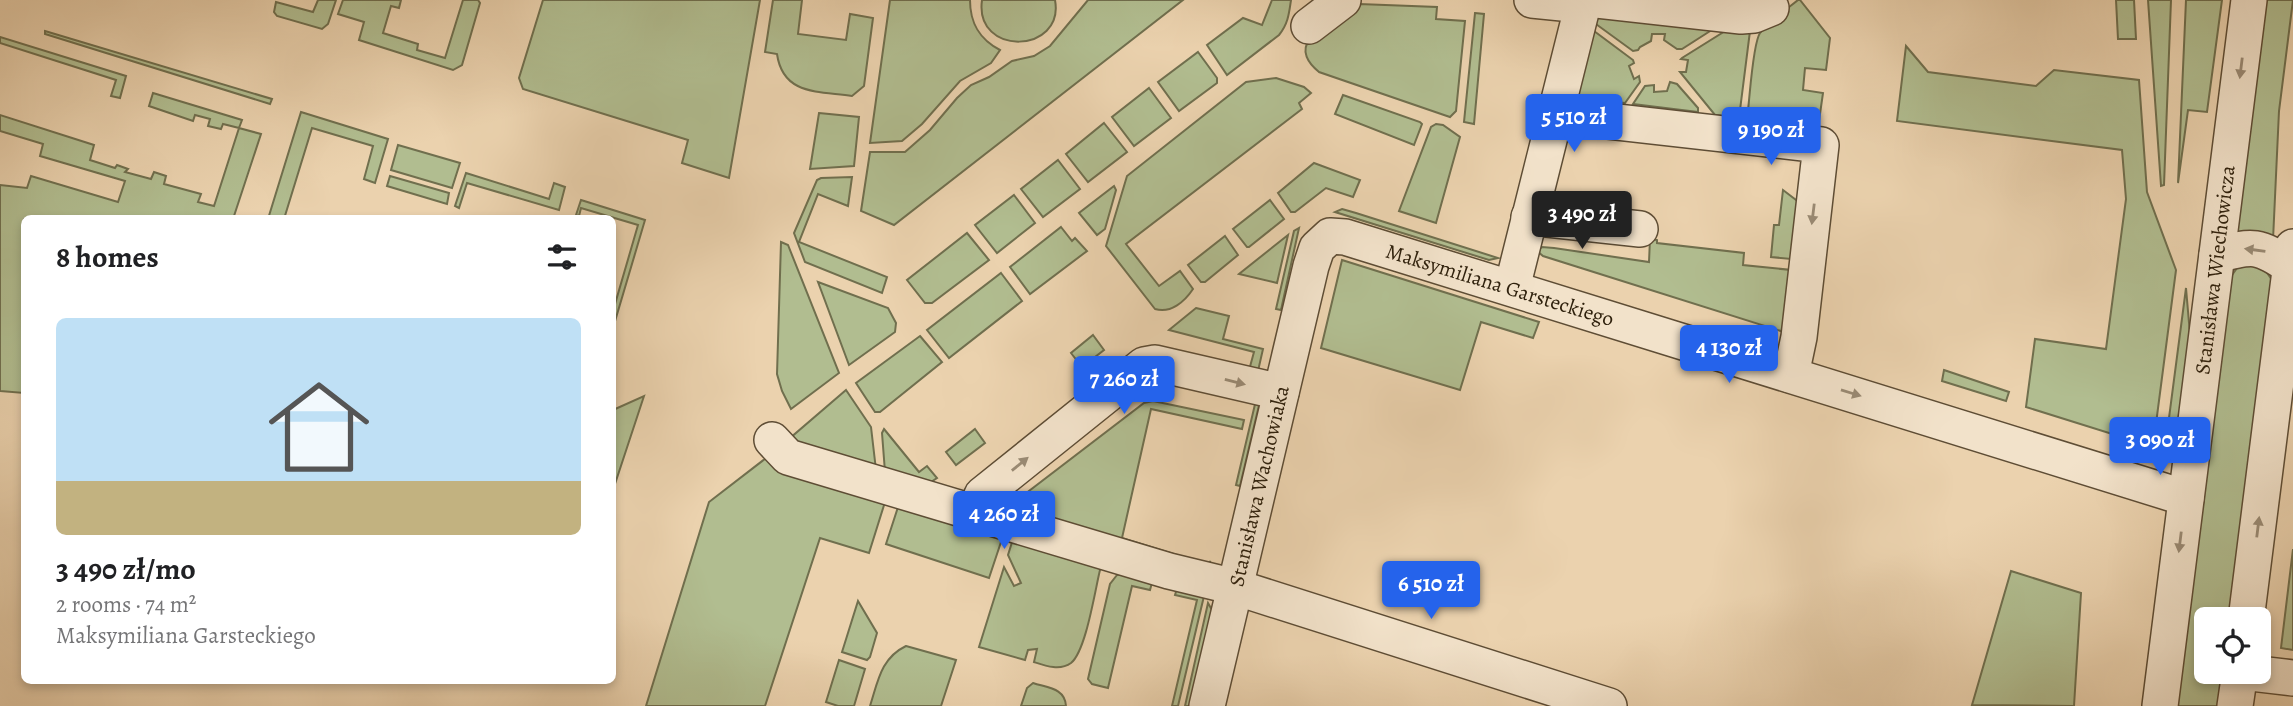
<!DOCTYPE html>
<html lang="en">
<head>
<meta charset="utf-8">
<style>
  body { margin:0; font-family:Alegreya,serif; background:#f2f2f2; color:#202124; height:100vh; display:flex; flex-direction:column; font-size:26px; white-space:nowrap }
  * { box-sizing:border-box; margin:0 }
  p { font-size:23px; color:#757577 }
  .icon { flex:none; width:38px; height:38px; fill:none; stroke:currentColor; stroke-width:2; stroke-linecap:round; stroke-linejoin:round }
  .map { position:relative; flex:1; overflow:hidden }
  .sheet { position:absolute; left:21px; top:215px; width:595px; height:469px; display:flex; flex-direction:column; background:#fff; border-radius:10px; box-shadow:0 4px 10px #0003 }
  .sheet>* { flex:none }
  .buttons { position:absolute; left:2194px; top:607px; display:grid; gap:14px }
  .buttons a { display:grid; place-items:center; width:77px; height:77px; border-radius:10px; background:#fff; box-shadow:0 4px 10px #0003; font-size:35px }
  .price { position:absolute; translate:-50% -60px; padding:0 16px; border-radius:7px; background:#2563eb; color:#fff; font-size:23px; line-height:46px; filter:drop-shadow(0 2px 4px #0008) }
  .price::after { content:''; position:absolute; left:50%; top:42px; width:21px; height:16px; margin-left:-10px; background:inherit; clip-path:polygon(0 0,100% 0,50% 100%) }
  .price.selected { background:#222; color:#fff }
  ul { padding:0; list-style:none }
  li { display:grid; align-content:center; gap:14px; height:371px; padding:0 35px }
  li+li { border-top:2px solid #e0e0e0 }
  li span { display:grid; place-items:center; height:217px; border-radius:10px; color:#555 }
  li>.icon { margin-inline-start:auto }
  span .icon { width:126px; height:126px; fill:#fffc; stroke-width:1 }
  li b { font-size:30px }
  h2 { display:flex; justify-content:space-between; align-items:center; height:84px; padding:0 35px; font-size:30px }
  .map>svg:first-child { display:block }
  .green { fill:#b1bd90; stroke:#706f4e; stroke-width:2 }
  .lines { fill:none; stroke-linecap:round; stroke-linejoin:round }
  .minor-casing { stroke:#5e4d35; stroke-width:38 }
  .minor { stroke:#f2e2ca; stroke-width:35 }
  .oneway { fill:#9a8b75 }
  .labels { text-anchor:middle; stroke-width:7; stroke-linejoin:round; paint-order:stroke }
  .street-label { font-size:21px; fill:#2f210d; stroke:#f2e2ca }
</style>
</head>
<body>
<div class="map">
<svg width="2293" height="706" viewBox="0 0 2293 706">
  <rect width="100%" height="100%" fill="#ebd2ae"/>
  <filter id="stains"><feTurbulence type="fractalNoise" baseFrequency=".00286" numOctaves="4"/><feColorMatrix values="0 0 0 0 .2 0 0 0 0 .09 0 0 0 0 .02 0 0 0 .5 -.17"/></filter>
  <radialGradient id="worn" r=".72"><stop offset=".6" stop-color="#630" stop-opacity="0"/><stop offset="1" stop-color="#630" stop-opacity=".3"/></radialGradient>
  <g class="green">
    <path d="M318,0H336L328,24L322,29L277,16L274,12L276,2L313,12Z"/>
    <path d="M343,0H401L399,8L391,6L383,33L418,44L417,50L445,58L463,0H478L480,3L462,65L453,70L359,40L364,22L338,14Z"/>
    <path d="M543,0H760L729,178L682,163L688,140L523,89L519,78Z"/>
    <path d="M773,0H802L798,34L846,40L850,14L873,18L864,86L852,96C820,91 783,96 777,54L765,52Z"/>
    <path d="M890,0H970C970,23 979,39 1000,50L991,63L960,81L922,124L902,141L870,143Z"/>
    <path d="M982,0H1055C1065,54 974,57 982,0Z"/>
    <path d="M1088,0H1183L894,225L861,211L870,152H905L930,130L957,98L971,85L989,77L1012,61L1034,56L1050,46Z"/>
    <path d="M1272,0H1291C1289,14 1288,24 1279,35L1227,75L1207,45L1243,18L1262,25Z"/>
    <path d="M1798,0H1800L1830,38L1826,70L1805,68L1803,90L1823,93L1818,128L1770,122L1771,113L1748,110C1750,94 1753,43 1760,33C1766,24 1788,8 1798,0Z"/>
    <path d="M2116,0H2134L2136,39H2118Z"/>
    <path d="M2148,0H2171L2164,185L2161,186Z"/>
    <path d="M2186,0H2222L2207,112L2188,110L2178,183Z"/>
    <path d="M2266,0H2293L2279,111L2273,240L2236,233Z"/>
    <path d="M1359,4L1437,7L1436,19L1465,21L1456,111L1450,117L1444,115L1319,72C1308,63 1300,51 1310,39Z"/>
    <path d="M1586,9L1718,26L1682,49H1677L1664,40L1665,34H1652L1651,41L1640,47L1638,50L1633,51L1589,19Z"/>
    <path d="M1475,13L1484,14L1474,124L1464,122Z"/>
    <path d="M1590,28L1633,60L1634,63L1629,66L1634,79L1639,76L1640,82L1625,103C1605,101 1587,102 1568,99Z"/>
    <path d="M1730,28L1750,31L1739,118L1715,115L1680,72H1686L1688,60L1681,59L1682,58Z"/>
    <path d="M45,31L272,99L270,104L45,34Z"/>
    <path d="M0,37L126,76L120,98L111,96L116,80L0,43Z"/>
    <path d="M1906,46L1928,72L2036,86L2054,70L2139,80L2147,192L2176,270L2154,439L2144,444L2026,407L2035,339L2106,349L2126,199L2122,150L1897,121Z"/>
    <path d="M1198,52L1217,78V83L1179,111L1158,82Z"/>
    <path d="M1276,78L1304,87L1311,93L1299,103L1302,109L1126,244L1159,286L1180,271L1193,289C1185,301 1171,314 1155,309L1106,246L1127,176L1246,82Z"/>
    <path d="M1670,82L1677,84L1698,108V112L1633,104L1645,86L1654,85V92L1667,91Z"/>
    <path d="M1149,88L1171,118L1134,146L1112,117Z"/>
    <path d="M153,93L242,120L239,128L261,134L233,219H24V393L0,391V185L27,188L31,176L118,202L125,181L40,156L43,144L0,131V115L94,145L90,160L115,168L117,165L128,169L125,172L151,179L154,172L166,176L164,184L201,194L198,202L214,206L239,128L223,124L221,129L208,126L210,119L195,115L193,121L149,106Z"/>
    <path d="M1343,95L1420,122L1422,124L1414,145L1335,114Z"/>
    <path d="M301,112L388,139L375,183L364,179L373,146L312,128L284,219H268Z"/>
    <path d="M819,113L859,117L854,166L810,169Z"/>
    <path d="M1104,123L1127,152L1088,182L1066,154Z"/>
    <path d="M1436,124L1443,125L1460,137L1436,223L1399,211L1431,127Z"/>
    <path d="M398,145L460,163L452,188L391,170Z"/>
    <path d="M1058,160L1080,189L1043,217L1021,189Z"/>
    <path d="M1314,163L1360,180L1353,197L1326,188L1295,212H1291L1278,193Z"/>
    <path d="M466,173L549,199L554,183L565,187L559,210L467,183L459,208L455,206Z"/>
    <path d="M390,176L449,193L447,204L387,186Z"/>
    <path d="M852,177L848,206L818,194L799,242L887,277L882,293L805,262L794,233L817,180L821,178Z"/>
    <path d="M1114,186L1116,190L1105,229L1097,235L1079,213Z"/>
    <path d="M1783,190L1800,203L1802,260L1771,257L1774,225H1779Z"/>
    <path d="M1014,195L1035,223L997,253L975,225Z"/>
    <path d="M581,200L645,220L613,328V311L638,225L581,208L579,216L576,215Z"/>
    <path d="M1270,200L1284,219L1249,247H1247L1233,229Z"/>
    <path d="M1342,209L1356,213L1498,258L1489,260L1335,212Z"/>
    <path d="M1061,227L1072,241L1075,238L1087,251L1030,294L1010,267Z"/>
    <path d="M1299,228L1281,310L1276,309L1294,231Z"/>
    <path d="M967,233L989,260L932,303H925L907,280Z"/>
    <path d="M1288,235L1277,283L1239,274Z"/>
    <path d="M1225,236L1238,255L1205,282H1201L1188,265Z"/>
    <path d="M1650,239L1657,240V243L1744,253L1743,265L1801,271L1787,333L1543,256L1537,251L1542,247L1554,248L1649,262Z"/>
    <path d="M781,242L788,245L839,373L791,409L782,391L777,374Z"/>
    <path d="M1342,260L1539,322L1533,338L1481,322L1460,390L1321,348Z"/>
    <path d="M2243,264L2263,267L2272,280L2229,619L2207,620V672H2223L2219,706H2176L2230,278L2237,268Z"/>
    <path d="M1001,273L1022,301L949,358L927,330Z"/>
    <path d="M818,282L888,308L896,323L895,332L849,365Z"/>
    <path d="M2186,288L2191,346L2179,439L2172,449L2164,456Z"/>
    <path d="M1196,308L1229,316L1223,339L1263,349L1258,371L1248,374L1254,352L1169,330Z"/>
    <path d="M1093,335L1104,350L1082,367L1071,353Z"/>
    <path d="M920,336L942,362L880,412H875L856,383Z"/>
    <path d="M1944,370L2009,392L2006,401L1942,381Z"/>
    <path d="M846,390L871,427L876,470L789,439Z"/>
    <path d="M644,396L613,490V410Z"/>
    <path d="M1256,400L1260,401L1240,486L1236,485Z"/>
    <path d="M1153,401L1244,420L1242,429L1151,409L1122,538L1209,565L1210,561L1211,566L1010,512L1003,503L1002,498L1007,494H1025L1144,403Z"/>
    <path d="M884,429L919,472L927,466L937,478L931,482L885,472L882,433Z"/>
    <path d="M975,429L985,443L956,465L946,452Z"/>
    <path d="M770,455L885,502L869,553L820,538L765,706H646L709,502Z"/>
    <path d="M899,504L1004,533L989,578L886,544Z"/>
    <path d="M1014,536L1098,563L1100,570C1095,590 1086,651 1071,663C1060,671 1046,666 1034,662L1037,649L1028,650L1025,660L979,647L1004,567L1014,586L1021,583L1008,555Z"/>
    <path d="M2293,549V650L2281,648Z"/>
    <path d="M2011,571L2081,593L2074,706L1972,705Z"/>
    <path d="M1123,573L1153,579L1150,590L1132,586L1108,688L1092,684L1088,679L1110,584L1117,575Z"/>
    <path d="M1178,585L1204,596L1178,706H1172L1197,600L1175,595Z"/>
    <path d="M858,601L877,633L870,657L867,660L842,652Z"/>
    <path d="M1208,603L1212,610L1190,706H1185Z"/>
    <path d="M906,646L956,660L941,706H870C878,681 881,658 906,646Z"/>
    <path d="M839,660L865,669L854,706H838L826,702Z"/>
    <path d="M1033,683C1048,688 1065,688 1066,706H1021L1027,688Z"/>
  </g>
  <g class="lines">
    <defs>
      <g id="minor">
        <path d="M1532,0L1582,5"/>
        <path d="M1597,0L1741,16L1754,15L1771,8"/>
        <path d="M1309,26L1343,0"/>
        <path d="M1555,115L1821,145L1799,337L1791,375"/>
        <path d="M1529,217L1640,229"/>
        <path d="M2217,255C2254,245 2258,245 2290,266"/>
        <path d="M1512,288L1584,0"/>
        <path d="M772,440L788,457L1169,571L1235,587L1609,706"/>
        <path d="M976,513L982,495L1144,365L1155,363L1281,392"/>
        <path d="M2246,620L2293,247"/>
        <path d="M2242,672L2293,678"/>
        <path d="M1207,706L1311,266L1317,248L1330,236L1345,237L2186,498"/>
        <path d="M2160,706L2249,0"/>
        <path d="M2235,706L2240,672"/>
      </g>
    </defs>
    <use href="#minor" class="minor-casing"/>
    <use href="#minor" class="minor"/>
  </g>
  <defs><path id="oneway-solid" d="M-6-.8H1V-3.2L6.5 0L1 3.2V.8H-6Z" transform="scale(1.75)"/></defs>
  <g class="oneway">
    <use href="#oneway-solid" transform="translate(2241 68) rotate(97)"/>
    <use href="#oneway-solid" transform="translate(1813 214) rotate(97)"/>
    <use href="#oneway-solid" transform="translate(2255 250) rotate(-172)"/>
    <use href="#oneway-solid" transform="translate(1235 382) rotate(14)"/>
    <use href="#oneway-solid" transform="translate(1851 393) rotate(17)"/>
    <use href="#oneway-solid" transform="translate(1020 464) rotate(-39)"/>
    <use href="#oneway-solid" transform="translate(2258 527) rotate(-83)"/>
    <use href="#oneway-solid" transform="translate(2180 542) rotate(97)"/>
  </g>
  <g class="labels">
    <g class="street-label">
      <text transform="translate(2215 270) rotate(-83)" y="7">Stanisława Wiechowicza</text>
      <text transform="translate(1500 285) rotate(17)" y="7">Maksymiliana Garsteckiego</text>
      <text transform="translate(1259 486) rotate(-77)" y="7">Stanisława Wachowiaka</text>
    </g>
  </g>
  <rect width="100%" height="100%" filter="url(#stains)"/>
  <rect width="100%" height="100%" fill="url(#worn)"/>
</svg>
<div class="buttons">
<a><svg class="icon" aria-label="locate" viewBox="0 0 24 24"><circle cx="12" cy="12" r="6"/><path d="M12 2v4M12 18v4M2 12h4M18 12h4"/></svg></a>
</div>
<b class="price" style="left:1574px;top:154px">5 510 zł</b>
<b class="price" style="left:1771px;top:167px">9 190 zł</b>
<b class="price selected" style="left:1582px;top:251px">3 490 zł</b>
<b class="price" style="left:1729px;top:385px">4 130 zł</b>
<b class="price" style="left:1124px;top:416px">7 260 zł</b>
<b class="price" style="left:2160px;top:477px">3 090 zł</b>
<b class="price" style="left:1004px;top:551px">4 260 zł</b>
<b class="price" style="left:1431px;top:621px">6 510 zł</b>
<section class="sheet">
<h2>8 homes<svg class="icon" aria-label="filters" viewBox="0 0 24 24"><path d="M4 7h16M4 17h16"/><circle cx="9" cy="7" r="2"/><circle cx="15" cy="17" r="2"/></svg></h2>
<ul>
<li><span style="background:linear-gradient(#bfe0f5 75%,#c2b280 0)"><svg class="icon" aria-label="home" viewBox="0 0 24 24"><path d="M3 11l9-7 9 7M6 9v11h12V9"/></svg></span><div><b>3 490 zł/mo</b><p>2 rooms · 74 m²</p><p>Maksymiliana Garsteckiego</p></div></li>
</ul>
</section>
</div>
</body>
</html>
